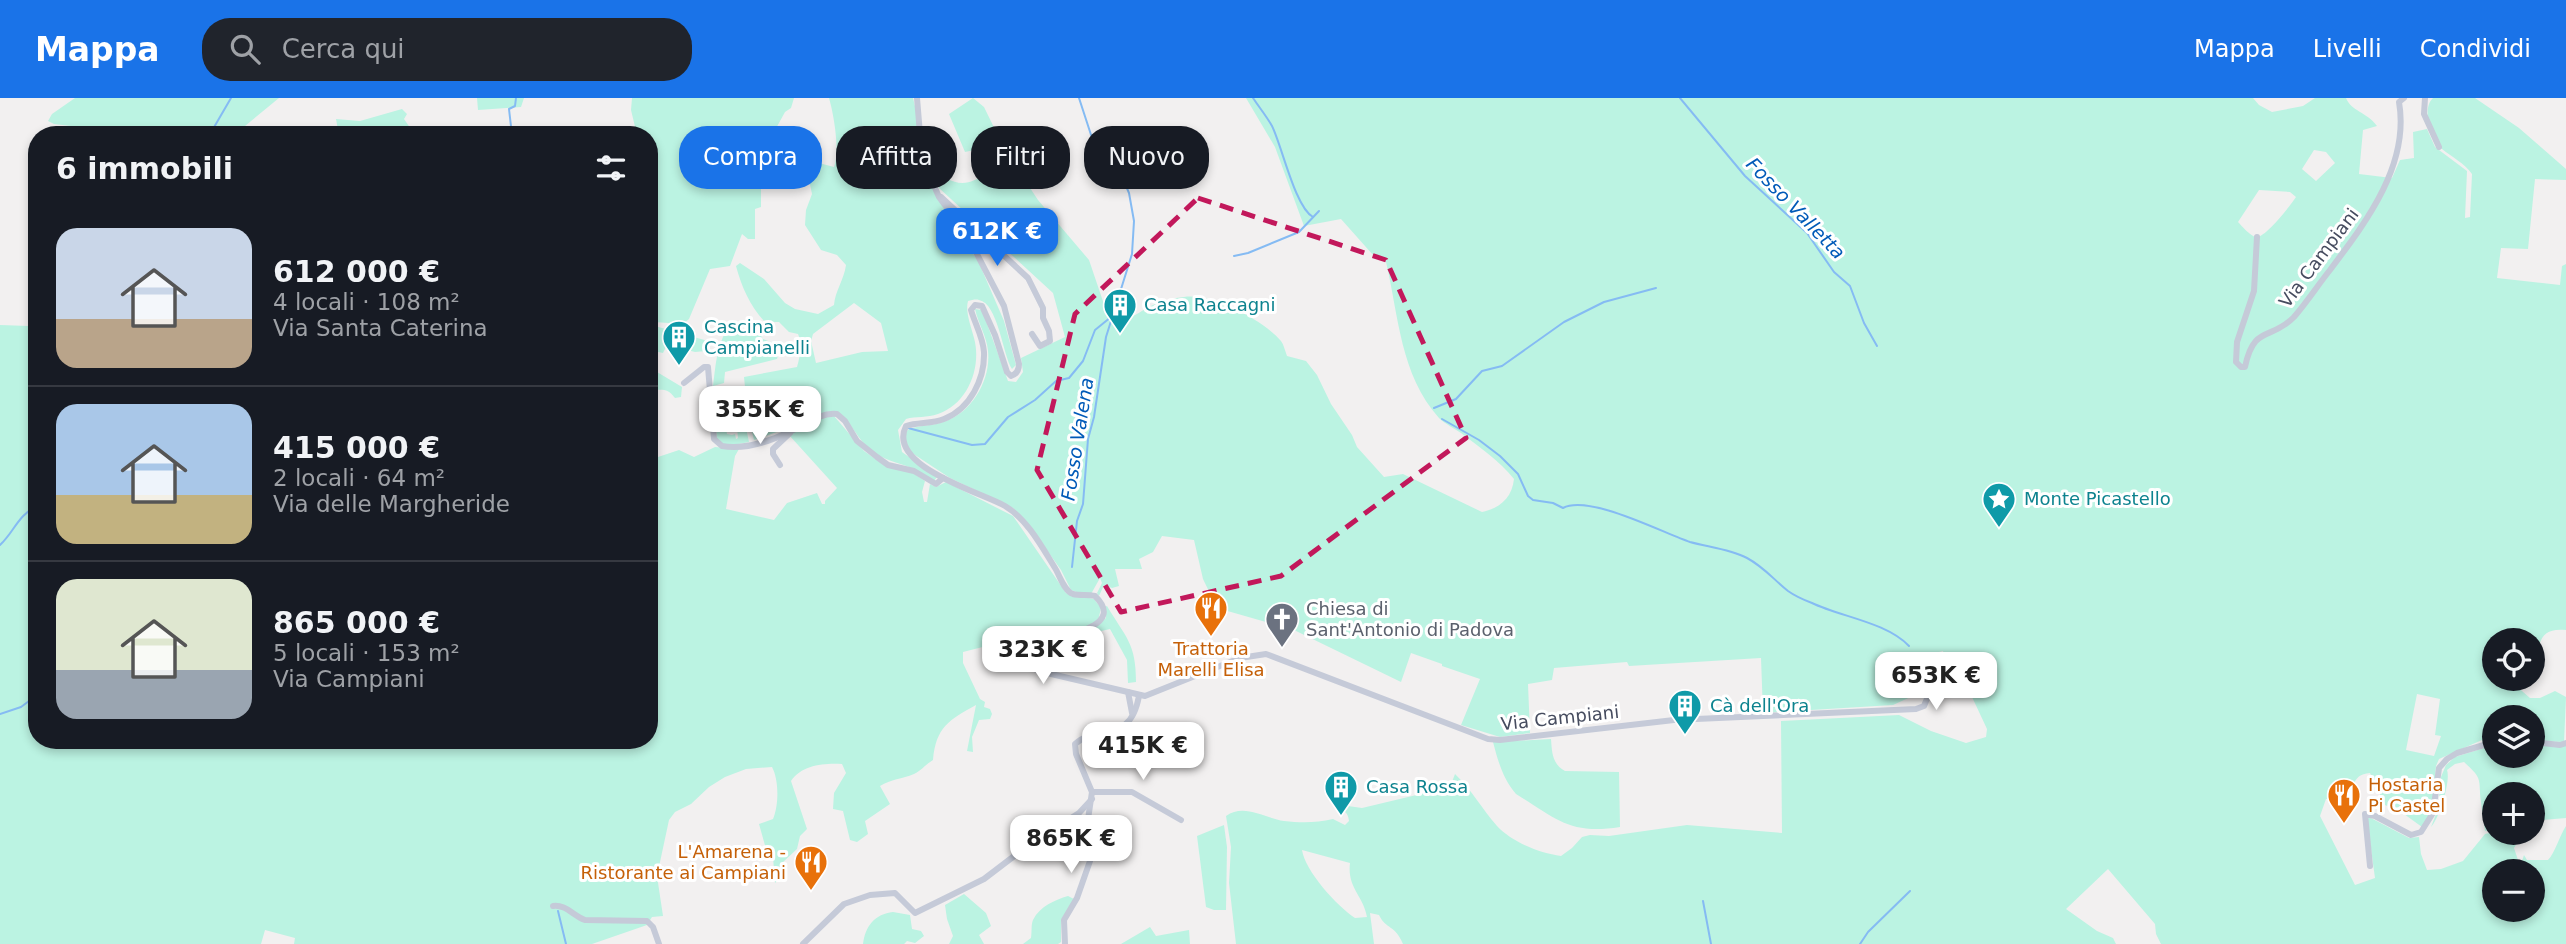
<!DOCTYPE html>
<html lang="it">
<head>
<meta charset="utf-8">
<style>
  body { margin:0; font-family:"DejaVu Sans",sans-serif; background:#20242c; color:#f1f3f6; height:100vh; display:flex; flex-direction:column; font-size:26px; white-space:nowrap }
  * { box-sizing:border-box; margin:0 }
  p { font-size:23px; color:#9ea1a6 }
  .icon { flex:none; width:38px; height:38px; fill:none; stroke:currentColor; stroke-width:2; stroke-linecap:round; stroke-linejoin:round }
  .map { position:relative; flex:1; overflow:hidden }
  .sheet { position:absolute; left:28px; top:28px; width:630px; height:623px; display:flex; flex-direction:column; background:#171b24; border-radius:28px; box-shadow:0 4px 10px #0003 }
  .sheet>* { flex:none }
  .banner { position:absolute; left:679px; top:28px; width:665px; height:63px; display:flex; gap:14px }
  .fabs { position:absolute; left:2482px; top:530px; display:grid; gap:14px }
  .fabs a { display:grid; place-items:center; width:63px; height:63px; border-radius:50%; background:#171b24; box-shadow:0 4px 10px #0003; font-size:35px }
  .price { position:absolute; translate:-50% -60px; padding:0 16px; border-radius:14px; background:#fff; color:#222; font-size:23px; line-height:46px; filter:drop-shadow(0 2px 4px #0008) }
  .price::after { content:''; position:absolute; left:50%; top:42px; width:21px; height:16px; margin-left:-10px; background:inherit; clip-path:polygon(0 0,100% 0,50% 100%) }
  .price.current { background:#1a73e8; color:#fff }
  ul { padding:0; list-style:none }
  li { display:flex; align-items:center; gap:21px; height:175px; padding:0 28px }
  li+li { border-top:2px solid #363941 }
  li span { display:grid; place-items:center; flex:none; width:196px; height:140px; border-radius:21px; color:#555 }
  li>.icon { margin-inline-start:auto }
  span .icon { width:84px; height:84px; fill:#fffc; stroke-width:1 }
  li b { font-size:30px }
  h2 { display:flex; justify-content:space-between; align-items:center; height:84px; padding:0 28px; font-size:30px }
  .pill { padding:0 24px; border-radius:28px; background:#171b24; box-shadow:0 4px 10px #0003; font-size:24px; line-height:63px }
  .pill.current { background:#1a73e8; color:#fff }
  header { display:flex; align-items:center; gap:42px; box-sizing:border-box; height:98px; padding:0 35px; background:#1a73e8; color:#fff }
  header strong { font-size:33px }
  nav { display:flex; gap:38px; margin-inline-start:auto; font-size:24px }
  .search { width:490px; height:63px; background:#20242c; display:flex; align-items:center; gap:18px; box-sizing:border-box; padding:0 24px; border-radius:28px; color:#9ea1a6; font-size:26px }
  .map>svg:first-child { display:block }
  .green { fill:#bbf3e2; fill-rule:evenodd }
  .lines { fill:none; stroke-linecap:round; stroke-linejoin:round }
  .stream { stroke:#85bbf3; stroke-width:2 }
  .street { stroke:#c5cad8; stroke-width:6 }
  .marked { fill:none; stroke:#c2185b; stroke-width:5; stroke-dasharray:14 9; stroke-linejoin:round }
  .labels { text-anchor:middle; stroke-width:6; stroke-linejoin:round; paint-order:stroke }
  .street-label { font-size:18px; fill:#464c5f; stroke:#fff }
  .culture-label { font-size:18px; fill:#0d838f; stroke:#fff; text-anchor:start }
  .worship-label { font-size:18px; fill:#5b616d; stroke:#fff; text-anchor:start }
  .food-label { font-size:18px; fill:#c56008; stroke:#fff }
  .water-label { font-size:19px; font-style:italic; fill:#005ab8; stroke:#fff }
</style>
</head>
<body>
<header>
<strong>Mappa</strong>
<div class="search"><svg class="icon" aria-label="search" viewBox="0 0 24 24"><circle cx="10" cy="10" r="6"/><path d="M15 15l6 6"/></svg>Cerca qui</div>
<nav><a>Mappa</a><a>Livelli</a><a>Condividi</a></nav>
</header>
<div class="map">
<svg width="2566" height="846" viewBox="0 0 2566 846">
  <rect width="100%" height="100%" fill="#f2f0f0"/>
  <g class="green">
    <path d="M75,0H279L234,37H82L79,29L54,26L48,23L52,16Z"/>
    <path d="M477,0H524L521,9L478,12Z"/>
    <path d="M632,0H794L791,10L785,14L763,54L757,73L761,75V109L755,111V141H748L742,136L730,168L710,171L689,221L683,226L654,224L649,231V37H637L631,12Z"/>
    <path d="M829,0H913L937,99L979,165L1004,223L1016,267L1012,271C1003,258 998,205 979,202C976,201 972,202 968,203C965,214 971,228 974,240C982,269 968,306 938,316C927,320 916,318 906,321L898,332L902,354L937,379L934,383C926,378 918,372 909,369C896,364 885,362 873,354C857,342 852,323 835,313L754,342L748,318L744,279L797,269C800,258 803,247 798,236L789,234L779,224H765C750,208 742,190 736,168L740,165L764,181L785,205L795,211L818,216L834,207C835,193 844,182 846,167L837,157L821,152L805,127L806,112L812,96L807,72V57L819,65L834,69C840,53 834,17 829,0ZM854,205L881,225L888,253L862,254L816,265L811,243L813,236Z"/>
    <path d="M973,0L984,9L1005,52L1038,102L1089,162L1109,221L1115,211H1119L1123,220C1135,220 1143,211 1153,207C1162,203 1174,200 1184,199C1212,195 1263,222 1281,243C1284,247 1285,253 1287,258L1306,263L1317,277L1331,306L1352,337L1357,349L1384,379L1403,376L1482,414C1500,410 1512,400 1514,381C1500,363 1479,349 1461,335C1454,330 1445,326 1439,320C1400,276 1399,219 1386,164L1373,157L1341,121L1304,128L1275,49L1246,0H2253L2259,7L2272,14L2303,8L2315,0H2346C2351,13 2367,14 2377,28L2363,32L2359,76L2392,80L2400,62L2414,60L2413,34L2427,31L2435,49L2467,73L2465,120L2470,119L2472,76C2464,65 2452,59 2442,51C2431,41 2421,11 2433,0H2475L2519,30L2566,71V82L2535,81L2528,151L2501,150L2497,180L2560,187L2562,168L2566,166V532C2540,529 2537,545 2539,567H2532V542H2494V581H2511L2514,586L2530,600H2540L2555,593L2566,599L2564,644L2532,643V620H2494V658H2532V647L2566,648V720L2532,723V696H2494V731L2485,733C2484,724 2482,714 2481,704C2478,681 2484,682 2464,664L2455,666L2447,672C2451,683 2439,721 2431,729L2438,711L2441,679L2446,667L2455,659L2484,650L2482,642L2439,661L2436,668L2432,712L2422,729L2404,716L2385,707L2370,675C2350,676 2354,694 2348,706L2340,705L2336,700L2326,701L2320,718L2355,787L2375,780L2367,722L2369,719L2409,740L2419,739L2421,756L2427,772L2441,771L2463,763L2485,736L2494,734L2517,735L2518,743L2514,750L2518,762L2522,763L2524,757L2527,762H2548C2555,755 2559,739 2566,728V846H2161L2156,836L2155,826L2108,771L2066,811L2097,833L2113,840L2116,846H1403C1395,826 1386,832 1379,817L1370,815L1374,846H1236L1229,785L1231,749L1226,718C1244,705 1264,720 1284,723C1301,725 1316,725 1333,721L1345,727L1349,723C1348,713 1343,712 1335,711L1334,706L1362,710L1450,689L1455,676C1472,692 1482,711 1497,728C1512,744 1539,755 1561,758L1572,750L1582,739L1590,737L1609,738L1687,727L1782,735L1781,623L1899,617L1931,633L1966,645L1986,639L1987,631L1965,584L1946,574V562L1943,553L1935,555L1915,597L1893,607L1763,615L1761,560L1629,568L1627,564L1554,570L1552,582L1528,586L1530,635L1500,639L1461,627L1480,581L1442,568V566L1411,555L1401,584L1294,532L1217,510L1203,481L1194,442L1162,438L1153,454L1139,461L1142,471H1115L1119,488L1112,490L1104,487L1099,498L1097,495L1102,485L1100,480L1091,496L1079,495L1071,492L1061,472L1027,424L1013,410L950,380L912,355L905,346V334C915,326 932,329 946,323C973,313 991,281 988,253C987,239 978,225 975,211L982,212L1008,283L1016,284L1023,274L1021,260L1065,239L1053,195L939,90L928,67C955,88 963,92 992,72L979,51L965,54L949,16ZM2314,52L2326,54L2335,65L2316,83L2302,71ZM2259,92L2290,94L2296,99C2291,107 2264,141 2256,139C2250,138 2242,128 2238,124ZM2417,596L2440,601L2435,637L2441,638L2434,658L2406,652ZM1302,752L1350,765C1347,790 1363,797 1367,819L1355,820C1337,808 1305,773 1302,752ZM2494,774H2532V812H2494Z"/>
    <path d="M402,11L407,16L404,21L415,37H339L336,21L360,23Z"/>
    <path d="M37,104V131L29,127L28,110Z"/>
    <path d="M0,227L29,228L37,231V642H649V362L679,352L694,359L715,349L739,351L735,358L726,411L774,422L787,405L817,395L822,406H825V403L837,390L789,337L825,318H834L864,353L887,369L913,375L925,383L922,394L924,404H927L930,386L936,389L946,384L1013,418L1066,495L1094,501L1101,510L1098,523L1085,530L1035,542L1034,536L963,554V565L980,601L985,604L984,609L990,611L992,616L990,621L979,622L972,639L973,654L967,653L976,607C949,622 936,629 933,662C926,666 922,672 914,676C902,681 891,681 880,688L890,706L865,723L868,736L857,744L850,742L843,713L833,711L834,695L846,675L842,666C823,665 802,667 791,683L807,731L800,738L797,751L782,765L781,778L775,785L773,759L766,751L759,726L773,721C779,707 779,682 772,669L746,671L725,679L709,689L691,706L675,714L669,722L657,778L663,818L652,819L647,827L592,846H294L295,840L265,832L261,846H0Z"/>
    <path d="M655,228L708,243L706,253L695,254L667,247L663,255L649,252Z"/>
    <path d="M756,230L763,241L781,248L777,261L725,274L724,285L713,288L717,332L726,331L727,336L732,337L735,336L736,341L738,340L737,329L745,325L749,344L728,348L717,344L713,288C716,265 716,254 726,232Z"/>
    <path d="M652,271L682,289L681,299L675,300C667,289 662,292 649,292V272Z"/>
    <path d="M1107,508C1126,540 1136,545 1136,584L1128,585L1127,562L1110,531L1018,552L1019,564L1012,556L1017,550L1091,532L1106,520L1104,509Z"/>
    <path d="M1551,641C1552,654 1552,666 1565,673L1619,674L1620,729C1570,737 1557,721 1516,696C1503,681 1498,663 1493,644Z"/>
    <path d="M1224,727L1227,749L1226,812H1214L1206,809L1197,738Z"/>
    <path d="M964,796L986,815L991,828L979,837L984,846H949L953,838L947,821L945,807Z"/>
    <path d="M1068,798L1074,801L1061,822V844L1058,846H1023L1031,840C1032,834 1031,826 1033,822C1040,808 1055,802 1068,798Z"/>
    <path d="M893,814L910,817L912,831L921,833L924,838L915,845L907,843L904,846H863C865,828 875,816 893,814Z"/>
    <path d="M1150,829L1156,838L1189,832L1190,846H1121Z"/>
  </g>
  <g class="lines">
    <g class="stream">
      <path d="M1253,0C1259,9 1267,19 1272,28C1282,48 1295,109 1313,119"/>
      <path d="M1680,0L1745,78L1807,135L1834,174L1850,188L1864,225L1877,248"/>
      <path d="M214,37L213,31L231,0"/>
      <path d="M512,37L509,11L515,8L516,0"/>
      <path d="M1234,158L1248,155L1299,134L1319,113"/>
      <path d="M1434,310L1456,301L1482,273L1502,268L1564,224L1604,204L1656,190"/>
      <path d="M1442,321L1479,342L1500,358L1518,376L1528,398L1533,402L1553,405L1563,410C1589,396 1663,435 1690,444C1708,449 1730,451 1747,460C1764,469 1774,482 1788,493C1795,498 1804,502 1812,505C1841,519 1886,524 1909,548"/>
      <path d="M908,330L972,347L985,346L1008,319L1035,302L1056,283L1069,280L1083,263L1095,232L1111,219"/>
      <path d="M0,447C14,434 18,417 37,408"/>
      <path d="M1072,469L1077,423L1083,406L1088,341L1094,319L1106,239L1132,156L1134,123L1129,95L1120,74L1094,46L1079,0"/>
      <path d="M0,616L21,609L37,597"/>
      <path d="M1703,803L1711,846"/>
      <path d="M558,813L566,846"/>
      <path d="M1860,846L1868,834L1910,793"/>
    </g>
    <g class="street">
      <path d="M917,0L920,36L928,74L939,99L967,137L1004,208L1019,266C1019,272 1017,276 1011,278L1007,274L995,237L982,208L975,207L971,212C975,226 983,239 984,254C985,281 970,311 944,321C932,326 918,324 906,328C886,368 980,394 1005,408C1027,421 1042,449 1055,470C1060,478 1064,493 1073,496C1080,498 1088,496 1095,498C1134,536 1032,541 1013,550L1009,557L1015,565L1047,575L1145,598L1240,560L1266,556L1488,641L1500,642L1674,622L1916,611L1924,608L1940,569"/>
      <path d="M2425,0L2424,16L2439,49"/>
      <path d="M941,99L1028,180L1043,210V220L1049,233L1050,243L1040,248L1032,236"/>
      <path d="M2257,139L2254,193L2237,244L2236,264L2241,269H2245C2254,226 2271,243 2294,219C2307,204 2318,187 2330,172C2366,124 2410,67 2399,4L2404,0"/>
      <path d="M684,285L704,269H708L714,341L722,348C744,352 771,343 791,333C805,327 820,314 837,316L845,323L857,343L877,359L888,367L914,373L936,386L943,380"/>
      <path d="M780,367L773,356V351L790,335"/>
      <path d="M1128,594L1132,615"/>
      <path d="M2532,644L2560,647L2566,645"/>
      <path d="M1092,694H1132L1181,722"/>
      <path d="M2370,768L2365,716L2375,718L2411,737L2421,734L2433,715L2439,670L2447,661L2457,655L2494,644"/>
      <path d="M553,808C565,806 574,818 585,822L647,823L653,829L659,846"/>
      <path d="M803,846L844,806L870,797L895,795L915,815L984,781L1030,746L1079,715L1092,701"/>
      <path d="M1065,846L1064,822L1077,800L1090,763L1086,735L1092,694L1076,656L1075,646C1100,624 1130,647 1139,598"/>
    </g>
  </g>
  <path class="marked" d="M1198,100L1386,162L1466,340L1281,478L1121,514L1037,372L1075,216Z"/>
  <defs>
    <symbol id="building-pin" viewBox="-11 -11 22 30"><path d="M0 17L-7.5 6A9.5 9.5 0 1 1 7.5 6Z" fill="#0f9aa8" stroke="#fff"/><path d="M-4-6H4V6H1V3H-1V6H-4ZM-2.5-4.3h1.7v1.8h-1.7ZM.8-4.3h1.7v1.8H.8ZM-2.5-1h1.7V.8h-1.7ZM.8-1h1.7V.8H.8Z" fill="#fff"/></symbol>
    <symbol id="sight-pin" viewBox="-11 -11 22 30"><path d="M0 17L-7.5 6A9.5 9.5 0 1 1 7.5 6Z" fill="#0f9aa8" stroke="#fff"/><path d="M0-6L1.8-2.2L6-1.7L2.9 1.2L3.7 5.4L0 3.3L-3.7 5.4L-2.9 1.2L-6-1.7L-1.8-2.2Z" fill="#fff"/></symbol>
    <symbol id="restaurant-pin" viewBox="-11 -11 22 30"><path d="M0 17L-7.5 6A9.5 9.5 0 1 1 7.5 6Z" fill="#e8710a" stroke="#fff"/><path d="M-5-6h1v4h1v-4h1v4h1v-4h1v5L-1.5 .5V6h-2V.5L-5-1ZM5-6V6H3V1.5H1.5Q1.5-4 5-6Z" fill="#fff"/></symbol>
    <symbol id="church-pin" viewBox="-11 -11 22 30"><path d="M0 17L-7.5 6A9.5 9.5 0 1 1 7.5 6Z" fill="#6b7280" stroke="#fff"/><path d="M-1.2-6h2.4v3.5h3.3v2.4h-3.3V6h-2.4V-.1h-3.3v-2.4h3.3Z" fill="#fff"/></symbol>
  </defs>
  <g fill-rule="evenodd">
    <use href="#building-pin" x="1101" y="188" width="38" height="52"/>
    <use href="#building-pin" x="660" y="220" width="38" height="52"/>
    <use href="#sight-pin" x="1980" y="382" width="38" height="52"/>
    <use href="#restaurant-pin" x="1192" y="491" width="38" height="52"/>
    <use href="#church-pin" x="1263" y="502" width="38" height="52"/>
    <use href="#building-pin" x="1666" y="589" width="38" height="52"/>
    <use href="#building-pin" x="1322" y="670" width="38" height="52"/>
    <use href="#restaurant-pin" x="2325" y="678" width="38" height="52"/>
    <use href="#restaurant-pin" x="792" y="745" width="38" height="52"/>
  </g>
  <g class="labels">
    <g class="street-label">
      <text transform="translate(2319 160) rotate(-53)" y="6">Via Campiani</text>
      <text transform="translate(1560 620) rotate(-6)" y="6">Via Campiani</text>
    </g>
    <g class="culture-label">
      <text x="1144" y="213">Casa Raccagni</text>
      <text x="704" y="235">Cascina<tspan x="704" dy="21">Campianelli</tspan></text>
      <text x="2024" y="407">Monte Picastello</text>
      <text x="1710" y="614">Cà dell'Ora</text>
      <text x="1366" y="695">Casa Rossa</text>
    </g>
    <g class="worship-label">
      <text x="1306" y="517">Chiesa di<tspan x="1306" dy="21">Sant'Antonio di Padova</tspan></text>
    </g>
    <g class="food-label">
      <text x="1211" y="557">Trattoria<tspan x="1211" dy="21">Marelli Elisa</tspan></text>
      <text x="2368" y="693" text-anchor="start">Hostaria<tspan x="2368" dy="21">Pi Castel</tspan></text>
      <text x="786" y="760" text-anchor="end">L'Amarena -<tspan x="786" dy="21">Ristorante ai Campiani</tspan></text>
    </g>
    <g class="water-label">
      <text transform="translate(1796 110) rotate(46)" y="7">Fosso Valletta</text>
      <text transform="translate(1077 341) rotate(-81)" y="7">Fosso Valena</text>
    </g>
  </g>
</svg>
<div class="fabs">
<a><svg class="icon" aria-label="locate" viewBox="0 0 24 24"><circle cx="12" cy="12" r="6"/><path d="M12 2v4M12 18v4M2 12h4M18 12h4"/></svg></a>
<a><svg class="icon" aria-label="layers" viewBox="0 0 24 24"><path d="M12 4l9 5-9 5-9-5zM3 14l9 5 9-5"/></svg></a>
<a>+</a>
<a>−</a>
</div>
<b class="price current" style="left:997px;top:170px">612K €</b>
<b class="price" style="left:760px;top:348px">355K €</b>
<b class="price" style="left:1043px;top:588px">323K €</b>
<b class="price" style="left:1936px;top:614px">653K €</b>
<b class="price" style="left:1143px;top:684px">415K €</b>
<b class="price" style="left:1071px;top:777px">865K €</b>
<div class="banner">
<a class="pill current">Compra</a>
<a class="pill">Affitta</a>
<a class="pill">Filtri</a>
<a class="pill">Nuovo</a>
</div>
<section class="sheet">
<h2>6 immobili<svg class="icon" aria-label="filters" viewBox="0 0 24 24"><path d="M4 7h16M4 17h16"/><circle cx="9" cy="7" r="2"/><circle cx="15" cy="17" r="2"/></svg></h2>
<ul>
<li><span style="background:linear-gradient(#c9d6e8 65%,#b9a48a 0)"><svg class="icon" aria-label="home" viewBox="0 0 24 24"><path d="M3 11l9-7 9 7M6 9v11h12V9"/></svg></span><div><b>612 000 €</b><p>4 locali · 108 m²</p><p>Via Santa Caterina</p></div></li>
<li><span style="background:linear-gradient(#a9c7e8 65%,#c2b280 0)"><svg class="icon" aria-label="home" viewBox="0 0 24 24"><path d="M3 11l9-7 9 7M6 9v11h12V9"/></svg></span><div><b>415 000 €</b><p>2 locali · 64 m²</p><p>Via delle Margheride</p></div></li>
<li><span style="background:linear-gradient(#dfe7d0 65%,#9aa5b1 0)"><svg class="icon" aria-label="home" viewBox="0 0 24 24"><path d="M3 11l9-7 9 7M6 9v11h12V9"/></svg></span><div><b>865 000 €</b><p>5 locali · 153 m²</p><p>Via Campiani</p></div></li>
</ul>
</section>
</div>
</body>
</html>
